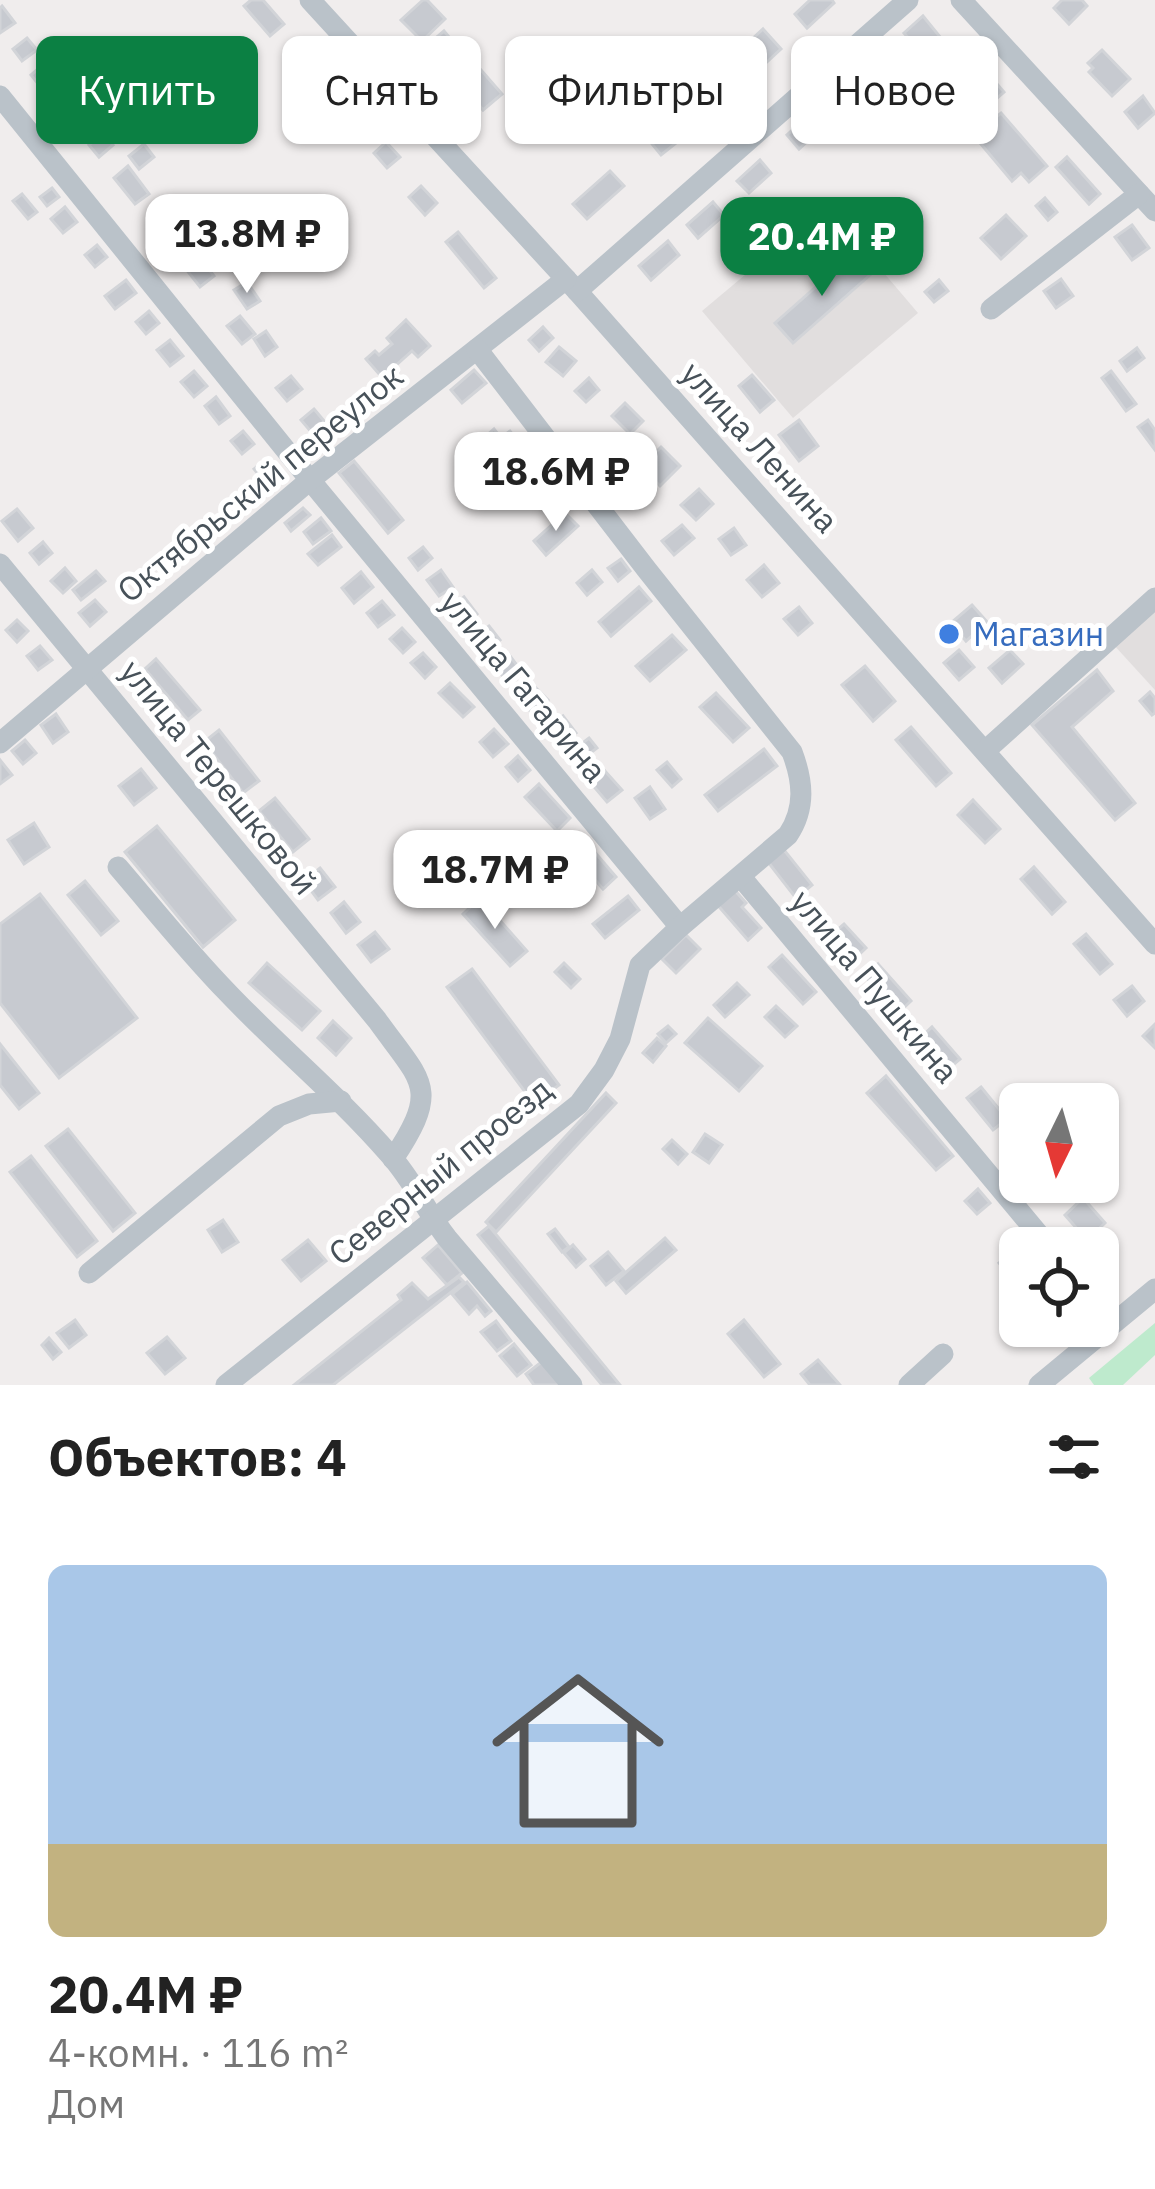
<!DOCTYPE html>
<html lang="ru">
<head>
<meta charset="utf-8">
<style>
  body { margin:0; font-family:"IBM Plex Sans",sans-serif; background:#f6f6f6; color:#222; height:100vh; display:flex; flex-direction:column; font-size:45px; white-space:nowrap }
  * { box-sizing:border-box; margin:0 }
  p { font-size:39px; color:#767676 }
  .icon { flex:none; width:66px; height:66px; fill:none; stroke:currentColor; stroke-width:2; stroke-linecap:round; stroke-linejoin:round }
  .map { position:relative; height:1385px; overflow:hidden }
  .side { display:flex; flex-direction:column; background:#fff; flex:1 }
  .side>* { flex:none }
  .hud { position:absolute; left:36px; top:36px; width:1083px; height:108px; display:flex; gap:24px }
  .needle { width:78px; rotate:185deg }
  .tools { position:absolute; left:999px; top:1083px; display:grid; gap:24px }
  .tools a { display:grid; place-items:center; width:120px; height:120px; border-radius:18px; background:#fff; box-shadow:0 3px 9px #0004; font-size:60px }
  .price { position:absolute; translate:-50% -102px; padding:0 27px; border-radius:24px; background:#fff; color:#222; font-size:39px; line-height:78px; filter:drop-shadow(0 3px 6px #0008) }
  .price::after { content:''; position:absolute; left:50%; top:72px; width:36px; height:27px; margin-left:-18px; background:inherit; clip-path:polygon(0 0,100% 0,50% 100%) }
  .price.on { background:#0b8043; color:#fff }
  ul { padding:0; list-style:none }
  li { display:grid; align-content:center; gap:24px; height:636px; padding:0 48px }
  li+li { border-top:3px solid #e0e0e0 }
  li span { display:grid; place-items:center; height:372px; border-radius:18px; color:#555 }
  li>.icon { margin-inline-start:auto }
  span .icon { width:216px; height:216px; fill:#fffc; stroke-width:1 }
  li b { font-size:51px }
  h2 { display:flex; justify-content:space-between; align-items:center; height:144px; padding:0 48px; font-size:51px }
  .chip { padding:0 42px; border-radius:18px; background:#fff; box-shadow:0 3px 9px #0004; font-size:42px; line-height:108px }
  .chip.on { background:#0b8043; color:#fff }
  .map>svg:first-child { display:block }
  .education { fill:#e1dede }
  .green { fill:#beeacd }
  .building { fill:#c7cad0; stroke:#d2d4d8; stroke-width:3 }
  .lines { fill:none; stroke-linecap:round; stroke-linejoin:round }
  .minor { stroke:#bac2c9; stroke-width:21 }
  .shop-dot { fill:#3f7fe0; stroke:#fff; stroke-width:4.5 }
  .labels { text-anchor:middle; stroke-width:10; stroke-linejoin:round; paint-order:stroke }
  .street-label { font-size:33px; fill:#475159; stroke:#fff }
  .shop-label { font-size:33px; fill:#366cbe; stroke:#fff; text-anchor:start }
</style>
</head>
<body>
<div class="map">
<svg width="1155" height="1385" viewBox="0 0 1155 1385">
  <rect width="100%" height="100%" fill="#f0eded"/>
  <g class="education">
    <path d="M827,206L918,313L793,418L702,311Z"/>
    <path d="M1155,606V690L1113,644Z"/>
  </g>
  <path class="green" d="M1155,1323V1355L1123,1385H1094L1089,1378Z"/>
  <g class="building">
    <path d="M251,0H263L284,24L270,36L244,6Z"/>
    <path d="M423,0H427L445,19L422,41L401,20Z"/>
    <path d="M810,0H832L834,3L807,28L795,14Z"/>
    <path d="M1062,0H1082L1087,6L1069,24L1054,8Z"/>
    <path d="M2,6L15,23L0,33V8Z"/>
    <path d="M923,16L945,43L917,67L903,50L912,42L904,33Z"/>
    <path d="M763,29L781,49L755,73L737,53Z"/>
    <path d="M444,31L459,49L438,68L422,50Z"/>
    <path d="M27,38L37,50L22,61L13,49Z"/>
    <path d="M304,48L317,63L304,74L291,59Z"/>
    <path d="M1102,50L1130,79L1112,96L1089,72L1093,68L1088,63Z"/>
    <path d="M45,63L58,79L44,91L31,75Z"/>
    <path d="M863,65L874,78L862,88L851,75Z"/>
    <path d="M481,70L502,94L483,110L463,85Z"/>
    <path d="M723,72L737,88L705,116L691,99Z"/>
    <path d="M997,84L1004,92L987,107L980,99Z"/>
    <path d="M65,88L78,104L63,116L50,100Z"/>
    <path d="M342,92L359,111L346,123L329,103Z"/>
    <path d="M831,96L841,109L828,119L818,106Z"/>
    <path d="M1143,96L1155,113L1138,128L1125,112Z"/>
    <path d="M977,103L982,111L957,130L951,122Z"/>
    <path d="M682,112L695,128L661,155L648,139Z"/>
    <path d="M1001,113L1047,166L1029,182L1021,173L1012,181L980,143L989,136L983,128Z"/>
    <path d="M87,114L99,131L84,141L73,125Z"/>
    <path d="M799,124L811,138L799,149L787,135Z"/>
    <path d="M103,134L113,145L99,157L89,145Z"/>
    <path d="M386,142L400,157L387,168L374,153Z"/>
    <path d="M144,144L154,157L139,169L129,156Z"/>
    <path d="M1067,157L1100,194L1089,204L1056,167Z"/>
    <path d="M760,160L771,173L749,193L737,181Z"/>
    <path d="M128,166L149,194L135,204L114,178Z"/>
    <path d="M610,171L624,186L587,219L573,204Z"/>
    <path d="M421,186L437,203L425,215L409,197Z"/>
    <path d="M52,188L59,197L47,206L40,197Z"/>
    <path d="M22,194L37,212L28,219L13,201Z"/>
    <path d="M1045,198L1057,212L1048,220L1036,206Z"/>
    <path d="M713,202L724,215L698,238L687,225Z"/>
    <path d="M65,207L77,222L63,233L51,219Z"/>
    <path d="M163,211L173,225L160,235L150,221Z"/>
    <path d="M1006,215L1026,236L1001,259L981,238Z"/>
    <path d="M1132,225L1149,248L1132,260L1115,237Z"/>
    <path d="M458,232L496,278L484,288L446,242Z"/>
    <path d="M668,241L679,255L651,280L639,266Z"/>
    <path d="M188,243L214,276L200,287L174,254Z"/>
    <path d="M97,245L107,257L95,267L85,255Z"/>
    <path d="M852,255L870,275L793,343L775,323Z"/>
    <path d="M1061,279L1073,296L1056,308L1044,291Z"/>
    <path d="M126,280L136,293L115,309L105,296Z"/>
    <path d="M939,280L948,291L934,302L925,292Z"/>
    <path d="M247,282L260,301L247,309L234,290Z"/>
    <path d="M149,311L159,323L146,334L136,322Z"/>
    <path d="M240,316L255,334L242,344L227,326Z"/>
    <path d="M406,320L430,346L418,357L412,351L393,368L398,372L386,382L366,359L375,351L379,355L392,344L387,338Z"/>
    <path d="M543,327L553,338L539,351L529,340Z"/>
    <path d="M266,331L277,347L265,356L254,339Z"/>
    <path d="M170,340L183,356L170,366L157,350Z"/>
    <path d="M559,347L576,361L563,376L546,362Z"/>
    <path d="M1137,348L1144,358L1127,371L1120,361Z"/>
    <path d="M474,370L486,383L462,403L451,390Z"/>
    <path d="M194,371L207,386L194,397L181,382Z"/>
    <path d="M1111,371L1136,404L1126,411L1102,378Z"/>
    <path d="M752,375L774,400L760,412L739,386Z"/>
    <path d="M291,376L302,389L287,401L276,388Z"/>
    <path d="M589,378L599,390L586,402L575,391Z"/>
    <path d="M216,397L230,416L219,424L205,406Z"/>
    <path d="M625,403L643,421L630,434L612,416Z"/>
    <path d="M314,409L325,422L312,433L301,420Z"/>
    <path d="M799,420L818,446L799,461L779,435Z"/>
    <path d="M1148,420L1155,430V450L1138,427Z"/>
    <path d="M494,429L501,438L510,431L518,441L493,462L482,448L489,442L485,437Z"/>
    <path d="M243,431L254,444L242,454L231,441Z"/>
    <path d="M661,447L680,466L660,486L641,467Z"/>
    <path d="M266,459L276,471L264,481L254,469Z"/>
    <path d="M354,461L403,520L388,533L339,473Z"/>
    <path d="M532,461L545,474L512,506L498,493L509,482L500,473L508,465L518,475Z"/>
    <path d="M246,485L256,495L248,503L238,493Z"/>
    <path d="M699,489L713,504L696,520L681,505Z"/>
    <path d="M303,508L310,515L291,531L285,523Z"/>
    <path d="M17,509L33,528L18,541L2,521Z"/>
    <path d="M565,513L578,526L546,555L534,541Z"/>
    <path d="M321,518L331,531L313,544L304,532Z"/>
    <path d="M682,525L694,538L674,555L662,541Z"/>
    <path d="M734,528L746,545L731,555L719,539Z"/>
    <path d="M332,535L341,547L318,565L308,554Z"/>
    <path d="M43,542L52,553L39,564L30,553Z"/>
    <path d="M423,547L432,558L418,570L409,558Z"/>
    <path d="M621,559L630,571L618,581L608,568Z"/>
    <path d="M764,565L779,583L762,597L747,580Z"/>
    <path d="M65,568L76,581L63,593L51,581Z"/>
    <path d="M441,570L453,587L439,596L427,580Z"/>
    <path d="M592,570L602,582L587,595L577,583Z"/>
    <path d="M96,571L105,581L81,600L73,590Z"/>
    <path d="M361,572L373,587L354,603L342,588Z"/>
    <path d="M639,587L651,601L611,636L599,622Z"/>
    <path d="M464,597L477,614L464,624L451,608Z"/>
    <path d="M95,600L106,612L90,626L79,613Z"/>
    <path d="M382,601L394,615L378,627L367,613Z"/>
    <path d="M972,605L987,622L966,641L951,623Z"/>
    <path d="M799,607L812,623L798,635L784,619Z"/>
    <path d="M17,620L28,631L17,642L6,630Z"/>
    <path d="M489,626L500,640L486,651L474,637Z"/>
    <path d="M402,628L415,642L403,653L390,639Z"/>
    <path d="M672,635L686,650L650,681L636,666Z"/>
    <path d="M40,646L52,660L38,670L27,656Z"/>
    <path d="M959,650L974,667L959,680L944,663Z"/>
    <path d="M1010,650L1023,664L1002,683L989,668Z"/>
    <path d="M507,652L519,668L505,679L493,664Z"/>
    <path d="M423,653L436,667L425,678L411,663Z"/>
    <path d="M156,659L200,710L188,720L145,669Z"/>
    <path d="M865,666L895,701L873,721L842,685Z"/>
    <path d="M1097,670L1113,691L1072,727L1135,803L1115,820L1032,725Z"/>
    <path d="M450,683L474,707L463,717L439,693Z"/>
    <path d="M531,683L548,700L533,714L517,696Z"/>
    <path d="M1150,692L1155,698V713L1152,715L1140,701Z"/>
    <path d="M716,693L749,728L733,742L700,707Z"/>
    <path d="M56,714L68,732L53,743L41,725Z"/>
    <path d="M563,716L576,733L560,744L548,728Z"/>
    <path d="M911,727L951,773L936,786L896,740Z"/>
    <path d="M494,729L508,744L493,757L480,742Z"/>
    <path d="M219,730L259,781L243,793L204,742Z"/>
    <path d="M589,738L597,748L576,764L568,754Z"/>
    <path d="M25,740L36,753L23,764L12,751Z"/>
    <path d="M764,749L777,766L718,811L705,795Z"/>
    <path d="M518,756L530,770L518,781L506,767Z"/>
    <path d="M0,760L12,775L0,784Z"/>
    <path d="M667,762L681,779L672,787L657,770Z"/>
    <path d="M141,769L156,788L134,805L119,786Z"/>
    <path d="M604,770L622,790L607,802L590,782Z"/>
    <path d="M539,784L570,818L557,831L525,797Z"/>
    <path d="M650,787L665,809L650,819L635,798Z"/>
    <path d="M275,798L309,839L293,852L259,811Z"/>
    <path d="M973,800L1000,829L985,843L958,815Z"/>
    <path d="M34,823L49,847L24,864L8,840Z"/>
    <path d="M157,826L235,920L203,947L125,852Z"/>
    <path d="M580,835L616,877L603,889L566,846Z"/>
    <path d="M784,850L812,885L796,898L768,862Z"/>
    <path d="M1034,867L1065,902L1052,914L1021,879Z"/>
    <path d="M320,868L335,887L318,900L304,881Z"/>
    <path d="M85,881L118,921L101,935L68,895Z"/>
    <path d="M731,886L746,903L742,907L761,928L748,940L714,901Z"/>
    <path d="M40,894L137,1018L59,1078L0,1003V924Z"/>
    <path d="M628,896L639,910L605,938L593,924Z"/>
    <path d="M480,898L527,951L510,966L463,914Z"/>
    <path d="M344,902L360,922L346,933L331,913Z"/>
    <path d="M844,924L866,948L851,962L829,937Z"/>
    <path d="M375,932L389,949L371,962L358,945Z"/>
    <path d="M1086,934L1112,964L1100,974L1074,944Z"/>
    <path d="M686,935L700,949L676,973L662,959Z"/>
    <path d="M782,955L816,992L803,1004L769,967Z"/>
    <path d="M267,963L320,1011L302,1030L249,983Z"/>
    <path d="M564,963L580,979L571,988L555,972Z"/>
    <path d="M878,964L911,1001L898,1013L865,976Z"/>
    <path d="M472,969L559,1085L534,1104L447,987Z"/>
    <path d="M737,983L749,995L725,1017L714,1005Z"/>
    <path d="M1132,986L1144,1001L1127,1016L1114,1000Z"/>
    <path d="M776,1006L797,1026L785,1037L765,1017Z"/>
    <path d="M708,1018L762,1066L739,1091L685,1043Z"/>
    <path d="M333,1021L351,1038L336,1055L318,1038Z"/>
    <path d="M1155,1024V1048L1143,1036Z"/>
    <path d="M668,1026L676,1034L666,1043L658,1034Z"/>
    <path d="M932,1027L960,1059L947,1070L919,1039Z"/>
    <path d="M657,1038L666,1046L653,1062L643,1053Z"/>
    <path d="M0,1044L39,1093L19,1109L0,1085Z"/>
    <path d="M886,1076L953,1156L936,1170L867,1093Z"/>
    <path d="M981,1087L1007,1119L993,1130L967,1098Z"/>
    <path d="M606,1093L616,1103L496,1232L486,1222Z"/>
    <path d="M68,1129L135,1213L113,1231L46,1146Z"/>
    <path d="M705,1134L722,1145L709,1163L693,1152Z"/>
    <path d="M672,1140L687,1154L678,1164L663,1149Z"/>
    <path d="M31,1156L97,1241L77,1257L10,1172Z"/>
    <path d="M978,1189L990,1203L977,1214L965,1201Z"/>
    <path d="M1083,1198L1105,1223L1087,1240L1065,1215Z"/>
    <path d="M223,1220L238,1242L222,1252L208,1230Z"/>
    <path d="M489,1226L620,1385H602L478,1235Z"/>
    <path d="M555,1229L569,1247L562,1252L548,1234Z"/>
    <path d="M665,1238L676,1250L626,1293L616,1281Z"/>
    <path d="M308,1240L326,1261L301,1281L283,1260Z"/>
    <path d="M1022,1244L1025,1248H1020V1283L1017,1285L999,1263Z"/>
    <path d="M438,1245L462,1273L447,1285L423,1258Z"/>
    <path d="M573,1245L585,1259L576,1267L564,1253Z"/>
    <path d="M608,1252L624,1271L606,1285L591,1266Z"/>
    <path d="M459,1277L464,1282L333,1385H294L401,1300L398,1295L412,1283L428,1299Z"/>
    <path d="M467,1282L491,1311L485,1316L477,1306L469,1314L452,1294Z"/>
    <path d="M75,1320L86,1335L69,1348L57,1333Z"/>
    <path d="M744,1320L780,1364L764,1377L728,1334Z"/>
    <path d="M496,1321L511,1341L497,1351L481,1332Z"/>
    <path d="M167,1337L185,1358L165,1374L147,1353Z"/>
    <path d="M49,1338L61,1352L53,1359L42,1345Z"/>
    <path d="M514,1344L531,1365L517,1376L500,1356Z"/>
    <path d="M544,1360L565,1385H534L526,1374Z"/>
    <path d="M818,1360L840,1385H810L801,1374Z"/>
  </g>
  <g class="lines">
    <g class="minor">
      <path d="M310,0L577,291L1155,944"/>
      <path d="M961,0L1155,211"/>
      <path d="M0,96L310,480L680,927"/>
      <path d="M577,291L908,0"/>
      <path d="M991,309L1139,194"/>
      <path d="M0,564L377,1020C422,1083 441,1087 393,1159"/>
      <path d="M0,743L310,480L566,279"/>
      <path d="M985,751L1155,598"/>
      <path d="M118,867C154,909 189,953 227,992C280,1048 339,1096 390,1155C414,1182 426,1211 447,1238L572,1385"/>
      <path d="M741,877L1050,1248"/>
      <path d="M89,1273L279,1116L309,1104L341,1101"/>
      <path d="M226,1385L579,1104L604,1070L620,1039L640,965L680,927L788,835C806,808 803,781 792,752L647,570L477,349"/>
      <path d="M909,1385L943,1354"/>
      <path d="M1039,1385L1155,1289"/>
    </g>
  </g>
  <circle class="shop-dot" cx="949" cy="634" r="12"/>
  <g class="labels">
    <g class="street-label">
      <text transform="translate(760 447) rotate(48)" y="12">улица Ленина</text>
      <text transform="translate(260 483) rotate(-39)" y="12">Октябрьский переулок</text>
      <text transform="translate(524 686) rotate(50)" y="12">улица Гагарина</text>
      <text transform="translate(219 777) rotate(51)" y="12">улица Терешковой</text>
      <text transform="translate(875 986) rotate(50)" y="12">улица Пушкина</text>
      <text transform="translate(440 1171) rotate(-39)" y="12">Северный проезд</text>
    </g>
    <g class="shop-label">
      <text x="973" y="646">Магазин</text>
    </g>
  </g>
</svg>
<div class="tools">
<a><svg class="needle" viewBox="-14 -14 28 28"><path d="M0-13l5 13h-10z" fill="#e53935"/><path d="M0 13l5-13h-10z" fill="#767676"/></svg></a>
<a><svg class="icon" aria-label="locate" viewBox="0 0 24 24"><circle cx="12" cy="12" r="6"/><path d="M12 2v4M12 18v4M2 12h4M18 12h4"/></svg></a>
</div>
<b class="price" style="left:247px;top:296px">13.8M ₽</b>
<b class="price on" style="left:822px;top:299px">20.4M ₽</b>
<b class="price" style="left:556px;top:534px">18.6M ₽</b>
<b class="price" style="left:495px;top:932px">18.7M ₽</b>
<div class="hud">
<a class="chip on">Купить</a>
<a class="chip">Снять</a>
<a class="chip">Фильтры</a>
<a class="chip">Новое</a>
</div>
</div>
<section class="side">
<h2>Объектов: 4<svg class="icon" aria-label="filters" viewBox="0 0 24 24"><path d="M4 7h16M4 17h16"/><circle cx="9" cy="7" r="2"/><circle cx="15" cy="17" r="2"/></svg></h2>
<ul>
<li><span style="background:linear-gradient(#a9c7e8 75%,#c2b280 0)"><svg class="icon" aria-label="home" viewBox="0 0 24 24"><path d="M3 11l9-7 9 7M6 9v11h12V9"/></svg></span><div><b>20.4M ₽</b><p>4-комн. · 116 m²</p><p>Дом</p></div></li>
</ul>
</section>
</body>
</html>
